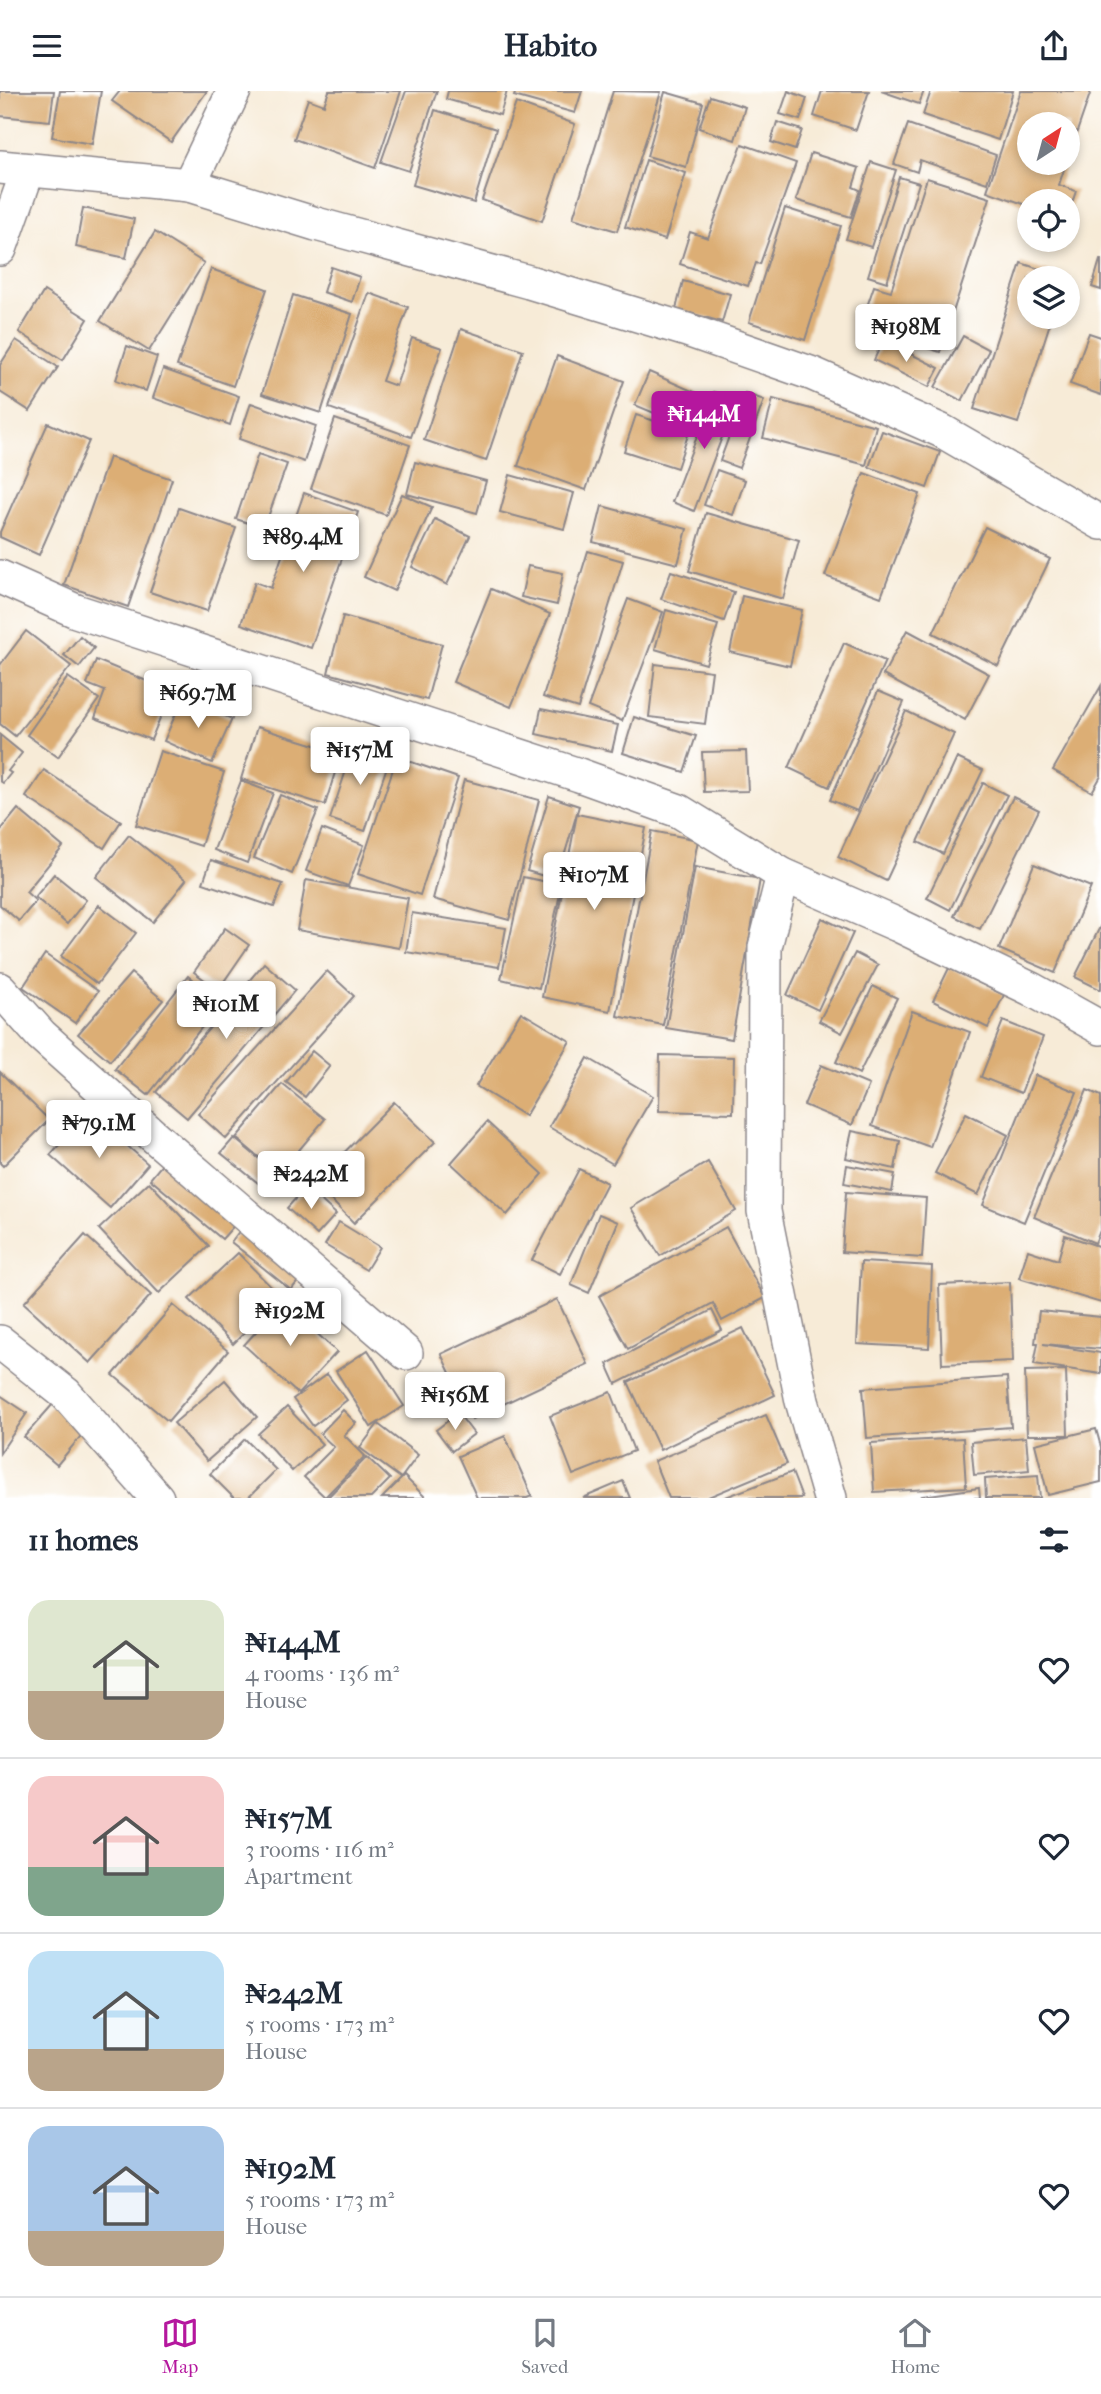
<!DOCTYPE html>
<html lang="en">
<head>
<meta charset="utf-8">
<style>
  body { margin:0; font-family:"IM FELL French Canon",serif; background:#f2f2f3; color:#1f2937; height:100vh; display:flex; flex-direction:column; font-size:26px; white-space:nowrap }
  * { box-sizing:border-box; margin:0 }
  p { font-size:23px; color:#747a83 }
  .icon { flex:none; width:38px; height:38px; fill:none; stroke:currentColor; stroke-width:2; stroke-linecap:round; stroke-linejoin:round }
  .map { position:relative; height:1407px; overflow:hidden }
  .drawer { display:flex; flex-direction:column; background:#fff; flex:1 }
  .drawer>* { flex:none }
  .needle { width:46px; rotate:36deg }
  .fabs { position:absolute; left:1017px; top:21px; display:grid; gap:14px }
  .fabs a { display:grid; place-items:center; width:63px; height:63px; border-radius:50%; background:#fff; box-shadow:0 4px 10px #0003; font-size:35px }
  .price { position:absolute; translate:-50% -60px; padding:0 16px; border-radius:7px; background:#fff; color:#222; font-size:23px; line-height:46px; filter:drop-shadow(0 2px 4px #0008) }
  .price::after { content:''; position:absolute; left:50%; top:42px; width:21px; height:16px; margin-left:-10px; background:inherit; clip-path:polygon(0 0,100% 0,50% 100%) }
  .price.active { background:#b5179e; color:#fff }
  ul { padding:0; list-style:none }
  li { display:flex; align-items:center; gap:21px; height:175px; padding:0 28px }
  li+li { border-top:2px solid #e0e1e3 }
  li span { display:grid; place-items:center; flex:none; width:196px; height:140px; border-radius:21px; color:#555 }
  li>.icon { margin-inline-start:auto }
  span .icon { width:84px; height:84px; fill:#fffc; stroke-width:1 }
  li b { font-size:30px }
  h2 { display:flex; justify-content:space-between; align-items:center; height:84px; padding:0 28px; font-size:30px }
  header { display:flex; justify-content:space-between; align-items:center; height:91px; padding:0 28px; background:#fff; font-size:32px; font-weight:700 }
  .tabs { display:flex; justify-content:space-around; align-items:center; height:98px; border-top:2px solid #e0e1e3; background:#fff; font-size:19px; color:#747a83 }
  .tabs a { display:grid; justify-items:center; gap:4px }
  .tabs .active { color:#b5179e }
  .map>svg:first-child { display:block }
  .building { fill:#dcae75 }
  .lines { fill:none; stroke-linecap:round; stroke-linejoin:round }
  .minor-casing { stroke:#8c8689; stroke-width:36 }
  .minor { stroke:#fff; stroke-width:33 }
</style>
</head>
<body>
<header><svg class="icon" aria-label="menu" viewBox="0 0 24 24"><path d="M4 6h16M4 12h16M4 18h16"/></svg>Habito<svg class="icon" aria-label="share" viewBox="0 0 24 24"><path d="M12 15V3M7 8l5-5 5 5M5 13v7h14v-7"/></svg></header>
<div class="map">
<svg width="1101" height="1407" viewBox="0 0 1101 1407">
  <rect width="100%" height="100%" fill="#fff"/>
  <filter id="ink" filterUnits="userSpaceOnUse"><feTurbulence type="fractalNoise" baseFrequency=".0143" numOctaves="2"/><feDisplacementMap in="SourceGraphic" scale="14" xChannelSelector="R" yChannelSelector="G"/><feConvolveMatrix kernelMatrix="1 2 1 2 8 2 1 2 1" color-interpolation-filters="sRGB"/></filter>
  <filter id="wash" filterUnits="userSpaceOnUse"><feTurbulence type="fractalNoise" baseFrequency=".00686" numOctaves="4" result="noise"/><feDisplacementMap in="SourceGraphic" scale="28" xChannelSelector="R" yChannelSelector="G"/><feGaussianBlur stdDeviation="1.57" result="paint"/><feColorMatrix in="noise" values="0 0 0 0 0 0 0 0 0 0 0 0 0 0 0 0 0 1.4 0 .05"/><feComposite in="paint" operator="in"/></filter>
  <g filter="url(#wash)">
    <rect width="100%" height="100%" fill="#f7ebd7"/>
    <g id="blocks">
      <g class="building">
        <path d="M0,0H54L50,30L0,25Z"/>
        <path d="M60,0H101L92,53L52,46Z"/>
        <path d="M120,0H207L171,51L112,10Z"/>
        <path d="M329,0H401L375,77L294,48L308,8L324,14Z"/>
        <path d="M406,0H437L409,80L381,71Z"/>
        <path d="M448,0H507L500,24L446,8Z"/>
        <path d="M516,0H582L575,22L514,5Z"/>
        <path d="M613,0L661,1L617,140L573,127Z"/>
        <path d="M788,0L807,7L800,29L780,23Z"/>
        <path d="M822,0H869L856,39L814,25Z"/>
        <path d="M881,0H924L919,13Z"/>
        <path d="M931,0H1013L998,49L923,24Z"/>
        <path d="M1021,0H1091L1068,67V33H1029V72H1066L1059,94L1076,100L1068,124V110H1029V115L987,100Z"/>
        <path d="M665,1L703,12L686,76L647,65Z"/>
        <path d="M710,5L745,16L735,49L699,37Z"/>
        <path d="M516,12L575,33L542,130L482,109Z"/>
        <path d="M435,19L496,38L474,112L413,94Z"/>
        <path d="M777,31L802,39L795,59L771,51Z"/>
        <path d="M908,33L996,64L987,92L920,69L917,81L894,73Z"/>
        <path d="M742,53L796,72L760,173L756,172L748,195L680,173L690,141L708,147Z"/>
        <path d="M811,62L859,77L853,96L860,99L851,126L796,109Z"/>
        <path d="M646,69L686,82L665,149L625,136Z"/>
        <path d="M871,71L896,79L871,156L846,148Z"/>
        <path d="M899,86L919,92L887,191L868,185Z"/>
        <path d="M927,87L990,107L940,261L860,236L874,195L891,200Z"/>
        <path d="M83,117L134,128L126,167L76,156Z"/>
        <path d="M785,117L841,135L805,249L749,231Z"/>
        <path d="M155,141L204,172L149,260L100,230Z"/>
        <path d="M1100,169H1101V199L1092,196Z"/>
        <path d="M1021,172L1067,187H1029V226H1052L1018,332L974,318Z"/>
        <path d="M331,176L360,186L352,211L323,201Z"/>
        <path d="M211,178L267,198L233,295L177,275Z"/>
        <path d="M683,190L730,203L722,231L676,218Z"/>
        <path d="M44,200L88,228L63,269L19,241Z"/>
        <path d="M369,202L408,216L382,290L396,295L412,247L442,257L411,346L329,317Z"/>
        <path d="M293,204L352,223L321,322L262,303Z"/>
        <path d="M461,238L523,259L486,370L424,349Z"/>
        <path d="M1089,242L1101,246V304L1070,293Z"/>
        <path d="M963,245L989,259L962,310L935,296Z"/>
        <path d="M16,249L58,276L30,320L0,301V274Z"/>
        <path d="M883,249L939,277L929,296L874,269Z"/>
        <path d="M127,255L157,266L146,300L116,289Z"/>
        <path d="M557,265L624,290L586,399L518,375Z"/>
        <path d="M163,278L239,305L230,334L153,307Z"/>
        <path d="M649,281L699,303L685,335L635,314Z"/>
        <path d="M714,301L736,309L694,420L672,411Z"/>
        <path d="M745,302L764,309L739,377L720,370Z"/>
        <path d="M773,308L876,335L866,374L763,347Z"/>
        <path d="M251,312L316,335L304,371L239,348Z"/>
        <path d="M636,324L689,341L677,377L624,360Z"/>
        <path d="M335,328L410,354L386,424L311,398Z"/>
        <path d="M48,332L89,350L39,464L0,446V441Z"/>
        <path d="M882,340L940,361L927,397L869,376Z"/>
        <path d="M258,363L287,373L264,437L236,428Z"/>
        <path d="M109,366L172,388L128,516L64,494Z"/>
        <path d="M415,371L486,390L477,422L407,403Z"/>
        <path d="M717,379L745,389L733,424L704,414Z"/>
        <path d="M864,382L920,403L881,506L825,485Z"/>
        <path d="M510,384L574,402L564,438L500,421Z"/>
        <path d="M304,402L358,421L311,557L241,533L255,491L271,497Z"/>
        <path d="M402,403L432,416L394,500L364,486Z"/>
        <path d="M602,415L687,438L678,473L593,451Z"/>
        <path d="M179,417L236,437L207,520L150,501Z"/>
        <path d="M706,422L799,449L783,508L689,480Z"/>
        <path d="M435,428L470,445L447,494L412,476Z"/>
        <path d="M985,436L1050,468L998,575L933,542Z"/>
        <path d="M588,460L623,470L578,617L543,606Z"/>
        <path d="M528,475L563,482L557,514L521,506Z"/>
        <path d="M671,480L734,501L724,530L661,508Z"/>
        <path d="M491,498L550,523L511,616L453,591Z"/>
        <path d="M742,505L802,519L790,575L730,561Z"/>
        <path d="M628,508L663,521L622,630L588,616Z"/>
        <path d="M666,519L718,534L706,573L655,558Z"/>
        <path d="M343,525L442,553L427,609L328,582Z"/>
        <path d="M907,539L989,583L965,629L883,584Z"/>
        <path d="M26,540L71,575L15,645L0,633V574Z"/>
        <path d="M80,545L94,557L79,576L64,564Z"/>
        <path d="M844,552L885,570L829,696L789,677Z"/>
        <path d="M96,569L171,600L151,649L95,627L105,600L87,593Z"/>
        <path d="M655,573L712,580L705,633L649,626Z"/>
        <path d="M68,586L99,608L58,666L27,644Z"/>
        <path d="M1101,595V685L1092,701L1053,679Z"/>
        <path d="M878,600L904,611L857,720L830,709Z"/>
        <path d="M183,606L232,628L212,672L164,650Z"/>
        <path d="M541,618L618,634L612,660L536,643Z"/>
        <path d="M906,620L954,643L886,790L838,766Z"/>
        <path d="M634,626L696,645L684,681L623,662Z"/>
        <path d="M257,636L341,662L325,714L241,688Z"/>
        <path d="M0,644L22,662L8,680L11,682L3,692L0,690Z"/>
        <path d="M355,652L391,664L365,740L330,728Z"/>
        <path d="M160,660L224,681L201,755L136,734Z"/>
        <path d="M746,660L748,700L704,701L702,661Z"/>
        <path d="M397,666L458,687L420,804L358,783Z"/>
        <path d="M957,667L983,679L943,763L918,751Z"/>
        <path d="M44,679L121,730L104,757L26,706Z"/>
        <path d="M464,689L539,709L509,829L433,808Z"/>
        <path d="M241,690L273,702L247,772L214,759Z"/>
        <path d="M983,692L1007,704L950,819L927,807Z"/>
        <path d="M280,704L318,719L292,783L254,767Z"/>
        <path d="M549,705L579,715L557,789L527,780Z"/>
        <path d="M1013,706L1039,719L980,838L954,825Z"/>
        <path d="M18,718L63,756L26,801L36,810L19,830L0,814V740Z"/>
        <path d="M577,723L646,737L610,920L542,906Z"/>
        <path d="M322,738L364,754L348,795L306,780Z"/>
        <path d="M652,740L698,749L663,934L617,925Z"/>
        <path d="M129,744L186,789L153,831L96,786Z"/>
        <path d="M211,769L283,793L274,816L203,792Z"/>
        <path d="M1034,773L1091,796L1055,882L999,858Z"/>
        <path d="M695,776L760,788L732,948L666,937Z"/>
        <path d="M54,783L86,809L67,833L35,806Z"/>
        <path d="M523,786L562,794L539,897L501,888Z"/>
        <path d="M306,789L408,807L399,857L297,839Z"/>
        <path d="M99,814L136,842L97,893L61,865Z"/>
        <path d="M412,822L506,837L499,876L406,861Z"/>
        <path d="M822,827L853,842L818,919L787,904Z"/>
        <path d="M1101,834V899L1075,886Z"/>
        <path d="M225,837L249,854L218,899L194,881Z"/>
        <path d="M855,862L878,874L842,942L819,930Z"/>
        <path d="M45,863L98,900L75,932L23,896Z"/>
        <path d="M264,872L295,899L187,1027L156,1001Z"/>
        <path d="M949,877L1004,904L988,937L933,910Z"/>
        <path d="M327,880L354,905L226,1048L198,1023Z"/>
        <path d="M131,882L163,909L110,970L78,943Z"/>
        <path d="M188,885L221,912L148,1004L115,978Z"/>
        <path d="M873,895L897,907L859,983L836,971Z"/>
        <path d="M912,920L970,941L930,1056L872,1035Z"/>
        <path d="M521,921L570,950L525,1025L476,995Z"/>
        <path d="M1003,930L1043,946L1021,1002L981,986Z"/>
        <path d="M312,960L330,975L305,1006L286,991Z"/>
        <path d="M660,964L734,966L733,1022L659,1020Z"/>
        <path d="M588,967L653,1005L613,1073L549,1036Z"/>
        <path d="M821,974L869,994L852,1034L804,1014Z"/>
        <path d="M0,981L49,1029L3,1075L0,1072Z"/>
        <path d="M1035,984L1077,1001L1024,1131L983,1114Z"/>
        <path d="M282,993L325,1028L279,1083L236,1047Z"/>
        <path d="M1087,999L1101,1005V1137L1095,1152L1034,1126Z"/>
        <path d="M394,1011L435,1051L354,1132L314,1092Z"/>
        <path d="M89,1021L148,1073L110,1117L50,1064Z"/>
        <path d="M966,1022L1008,1044L978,1104L935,1082Z"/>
        <path d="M487,1031L543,1083L507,1124L451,1072Z"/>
        <path d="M852,1040L900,1050L895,1078L846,1067Z"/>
        <path d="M234,1047L275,1081L263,1096L221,1062Z"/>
        <path d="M164,1071L237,1131L222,1148L150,1088Z"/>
        <path d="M708,1071L736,1120L660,1165L631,1117Z"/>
        <path d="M847,1074L895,1083L892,1101L844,1092Z"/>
        <path d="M579,1078L607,1092L560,1183L532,1169Z"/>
        <path d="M149,1091L209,1155L159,1202L99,1138Z"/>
        <path d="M306,1096L336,1123L317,1144L287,1117Z"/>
        <path d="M846,1101L926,1107L922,1167L842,1161Z"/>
        <path d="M599,1123L618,1131L589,1202L571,1194Z"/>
        <path d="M339,1131L380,1156L366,1179L325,1154Z"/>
        <path d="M244,1134L304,1183L291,1199L231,1151Z"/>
        <path d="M726,1136L765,1207L722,1230L713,1212L628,1258L599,1205Z"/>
        <path d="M85,1144L151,1204L90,1272L24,1212Z"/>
        <path d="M1065,1144L1101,1156V1212L1019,1187L1028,1159L1058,1169Z"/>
        <path d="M238,1162L281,1206L233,1253L189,1208Z"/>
        <path d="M861,1171L932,1175L929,1257L857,1253Z"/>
        <path d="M1010,1191L1013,1270L942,1273L939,1194Z"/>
        <path d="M557,1208L588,1273L472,1328L441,1263Z"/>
        <path d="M283,1211L337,1261L298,1303L244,1254Z"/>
        <path d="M173,1214L228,1260L168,1330L113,1284Z"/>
        <path d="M712,1219L722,1239L616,1293L607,1273Z"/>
        <path d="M1039,1220L1101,1226V1258L1043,1253L1101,1262V1283L1034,1273L1038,1252H1035Z"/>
        <path d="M743,1237L775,1304L660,1359L628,1291Z"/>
        <path d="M368,1259L404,1315L371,1336L336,1280Z"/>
        <path d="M1066,1279L1068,1344H1027L1025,1280Z"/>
        <path d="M327,1283L347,1309L313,1335L293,1308Z"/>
        <path d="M1007,1286L1011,1336L867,1347L863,1297Z"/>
        <path d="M225,1289L257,1326L207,1370L174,1332Z"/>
        <path d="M611,1301L634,1360L573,1384L550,1325Z"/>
        <path d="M0,1304L27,1322L0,1362Z"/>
        <path d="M53,1313L85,1340L57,1374L24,1346Z"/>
        <path d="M287,1316L322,1353L292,1380L258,1343Z"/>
        <path d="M343,1319L356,1332L344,1344L365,1365L325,1406L304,1386L334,1356L320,1343Z"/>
        <path d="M458,1322L474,1343L452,1360L436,1339Z"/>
        <path d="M766,1324L787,1373L706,1407H669L654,1370Z"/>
        <path d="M378,1333L418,1364L401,1387L360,1357Z"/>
        <path d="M1096,1338L1101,1356V1391L1048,1404L1035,1353Z"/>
        <path d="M505,1345L532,1405L527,1407H477L458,1365Z"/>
        <path d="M1026,1346L1029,1379L974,1384L971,1351Z"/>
        <path d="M963,1347L966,1396L874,1401L871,1352Z"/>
        <path d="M245,1348L276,1379L248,1407H234L210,1383Z"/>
        <path d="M367,1366L390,1388L371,1407H327Z"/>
        <path d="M792,1381L802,1407H723Z"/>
        <path d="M1038,1384L1040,1407H986L985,1388Z"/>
        <path d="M404,1385L426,1407H382Z"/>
        <path d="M623,1390L630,1407H583Z"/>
        <path d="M979,1397L980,1407H923L922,1405Z"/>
      </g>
    </g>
  </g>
  <g filter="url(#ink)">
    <use href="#blocks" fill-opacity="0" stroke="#8c8689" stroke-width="2"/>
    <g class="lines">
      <defs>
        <g id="minor">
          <path d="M0,76L189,94L316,133L529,191L687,239L813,283L942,340L1101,432"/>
          <path d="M189,94L234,0"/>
          <path d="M0,158L28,79"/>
          <path d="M0,486L76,520L579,684L679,720L783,784L898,834L1031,898L1101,937"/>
          <path d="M783,784L765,856L764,1120L802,1310L830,1407"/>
          <path d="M0,898L41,944L156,1047L406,1262"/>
          <path d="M0,1251L66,1303L157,1407"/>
        </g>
      </defs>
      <use href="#minor" class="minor-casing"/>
      <use href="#minor" class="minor"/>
    </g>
  </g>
</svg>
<div class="fabs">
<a><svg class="needle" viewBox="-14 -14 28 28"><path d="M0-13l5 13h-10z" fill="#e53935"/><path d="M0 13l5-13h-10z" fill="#747a83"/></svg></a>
<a><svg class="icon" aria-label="locate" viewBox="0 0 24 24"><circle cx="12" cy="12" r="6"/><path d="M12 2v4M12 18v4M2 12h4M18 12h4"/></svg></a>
<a><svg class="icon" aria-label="layers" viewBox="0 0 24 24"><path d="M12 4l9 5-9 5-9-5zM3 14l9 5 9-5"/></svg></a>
</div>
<b class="price" style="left:906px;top:273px">₦198M</b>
<b class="price active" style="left:704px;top:360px">₦144M</b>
<b class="price" style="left:303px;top:483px">₦89.4M</b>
<b class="price" style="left:198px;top:639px">₦69.7M</b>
<b class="price" style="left:360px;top:696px">₦157M</b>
<b class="price" style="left:594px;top:821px">₦107M</b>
<b class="price" style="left:226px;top:950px">₦101M</b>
<b class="price" style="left:99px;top:1069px">₦79.1M</b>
<b class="price" style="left:311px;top:1120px">₦242M</b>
<b class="price" style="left:290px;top:1257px">₦192M</b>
<b class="price" style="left:455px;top:1341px">₦156M</b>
</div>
<section class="drawer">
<h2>11 homes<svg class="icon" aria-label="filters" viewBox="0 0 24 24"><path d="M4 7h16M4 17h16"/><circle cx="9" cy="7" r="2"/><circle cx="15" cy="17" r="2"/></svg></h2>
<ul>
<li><span style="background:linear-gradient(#dfe7d0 65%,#b9a48a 0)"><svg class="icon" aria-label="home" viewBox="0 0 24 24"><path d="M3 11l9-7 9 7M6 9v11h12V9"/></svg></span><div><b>₦144M</b><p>4 rooms · 136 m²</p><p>House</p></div><svg class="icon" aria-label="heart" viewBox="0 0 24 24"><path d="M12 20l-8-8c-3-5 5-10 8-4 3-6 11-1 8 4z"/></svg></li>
<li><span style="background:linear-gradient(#f6c9c9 65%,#7fa58c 0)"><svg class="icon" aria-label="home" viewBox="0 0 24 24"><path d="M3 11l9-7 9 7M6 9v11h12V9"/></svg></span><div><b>₦157M</b><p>3 rooms · 116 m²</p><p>Apartment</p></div><svg class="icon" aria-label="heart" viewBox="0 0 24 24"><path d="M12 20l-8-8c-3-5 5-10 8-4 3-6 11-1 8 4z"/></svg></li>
<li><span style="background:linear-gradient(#bfe0f5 70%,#b9a48a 0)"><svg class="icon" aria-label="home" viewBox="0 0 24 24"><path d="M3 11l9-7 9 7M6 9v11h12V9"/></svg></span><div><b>₦242M</b><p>5 rooms · 173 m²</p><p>House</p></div><svg class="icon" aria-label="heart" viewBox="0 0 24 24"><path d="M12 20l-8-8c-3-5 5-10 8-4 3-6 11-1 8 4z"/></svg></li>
<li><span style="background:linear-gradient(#a9c7e8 75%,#b9a48a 0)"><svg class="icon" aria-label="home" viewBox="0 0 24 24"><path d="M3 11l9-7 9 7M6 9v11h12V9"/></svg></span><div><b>₦192M</b><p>5 rooms · 173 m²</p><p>House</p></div><svg class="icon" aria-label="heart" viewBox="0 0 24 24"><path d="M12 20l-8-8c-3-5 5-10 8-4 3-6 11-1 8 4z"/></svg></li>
</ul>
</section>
<nav class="tabs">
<a class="active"><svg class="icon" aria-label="map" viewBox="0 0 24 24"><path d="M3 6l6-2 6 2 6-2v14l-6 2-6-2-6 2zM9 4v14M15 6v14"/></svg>Map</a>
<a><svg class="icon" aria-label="saved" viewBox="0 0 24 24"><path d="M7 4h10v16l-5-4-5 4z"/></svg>Saved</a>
<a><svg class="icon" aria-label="home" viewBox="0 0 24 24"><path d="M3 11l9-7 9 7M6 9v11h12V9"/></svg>Home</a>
</nav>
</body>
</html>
